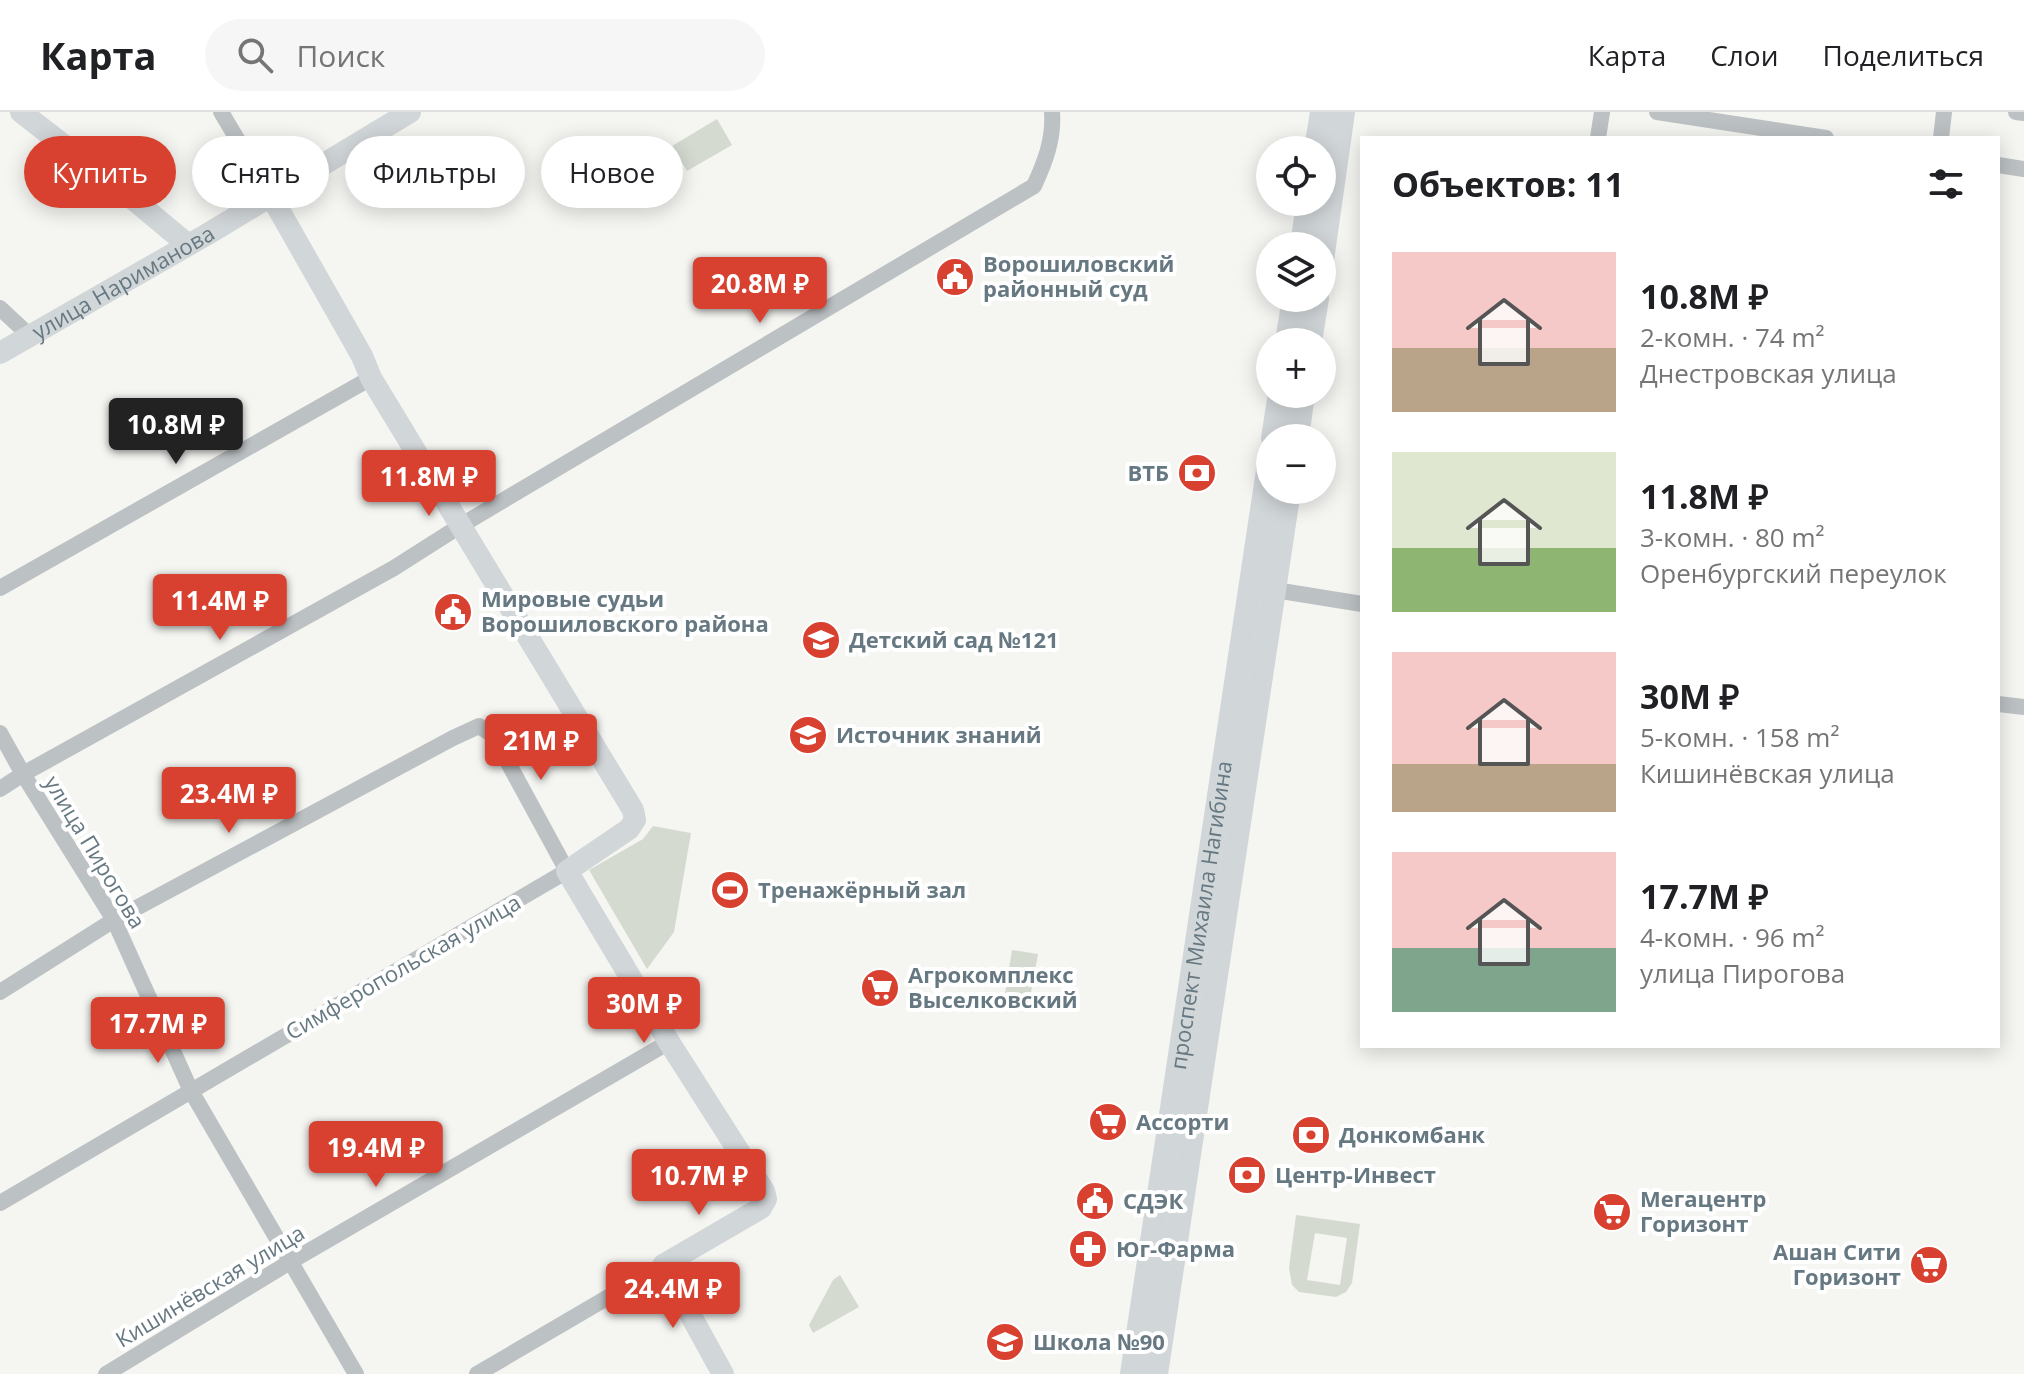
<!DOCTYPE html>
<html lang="ru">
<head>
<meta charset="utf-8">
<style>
  body { margin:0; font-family:"Open Sans",sans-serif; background:#f6f6f6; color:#202124; height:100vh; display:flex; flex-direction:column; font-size:30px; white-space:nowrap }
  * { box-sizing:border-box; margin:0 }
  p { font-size:26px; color:#757577 }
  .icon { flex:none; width:44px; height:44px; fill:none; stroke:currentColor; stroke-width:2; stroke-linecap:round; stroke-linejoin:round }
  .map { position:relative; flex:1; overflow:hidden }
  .drawer { position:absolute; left:1360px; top:24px; width:640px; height:912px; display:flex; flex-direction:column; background:#fff; border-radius:0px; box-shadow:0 4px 20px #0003 }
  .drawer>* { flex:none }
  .banner { position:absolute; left:24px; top:24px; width:760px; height:72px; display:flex; gap:16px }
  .buttons { position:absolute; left:1256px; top:24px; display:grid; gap:16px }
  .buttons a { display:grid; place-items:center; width:80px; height:80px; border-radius:50%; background:#fff; box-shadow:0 4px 20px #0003; font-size:40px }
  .price { position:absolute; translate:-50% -68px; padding:0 18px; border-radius:8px; background:#d8412f; color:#fff; font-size:26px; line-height:52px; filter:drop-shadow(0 2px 4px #0008) }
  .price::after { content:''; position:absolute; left:50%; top:48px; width:24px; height:18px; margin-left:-12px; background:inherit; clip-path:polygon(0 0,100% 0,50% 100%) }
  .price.current { background:#222; color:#fff }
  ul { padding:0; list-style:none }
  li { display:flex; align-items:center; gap:24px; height:200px; padding:0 32px }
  li span { display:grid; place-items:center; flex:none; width:224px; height:160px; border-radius:0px; color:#555 }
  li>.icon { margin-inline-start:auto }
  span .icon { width:96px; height:96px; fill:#fffc; stroke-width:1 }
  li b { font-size:34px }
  h2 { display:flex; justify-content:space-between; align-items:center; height:96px; padding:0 32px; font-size:34px }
  .chip { padding:0 28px; border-radius:36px; background:#fff; box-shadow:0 4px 20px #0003; font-size:28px; line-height:72px }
  .chip.current { background:#d8412f; color:#fff }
  header { display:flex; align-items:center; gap:48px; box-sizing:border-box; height:112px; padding:0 40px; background:#fff; border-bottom:2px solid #e0e0e0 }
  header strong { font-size:38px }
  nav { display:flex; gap:44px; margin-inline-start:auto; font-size:28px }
  .search { width:560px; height:72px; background:#f6f6f6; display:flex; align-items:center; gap:20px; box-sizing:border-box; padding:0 28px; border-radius:44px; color:#757577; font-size:30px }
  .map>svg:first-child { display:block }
  .green { fill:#d5dad1; fill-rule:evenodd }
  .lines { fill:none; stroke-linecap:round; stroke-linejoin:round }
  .street { stroke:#bcc1c3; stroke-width:16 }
  .secondary { stroke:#d1d6d9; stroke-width:22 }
  .primary { stroke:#d1d6d9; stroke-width:24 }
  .labels { text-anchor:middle; stroke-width:8; stroke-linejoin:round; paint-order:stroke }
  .poi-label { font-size:22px; font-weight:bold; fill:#667881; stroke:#fff; text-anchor:start }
  .street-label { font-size:22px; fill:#667881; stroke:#fff }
</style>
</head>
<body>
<header>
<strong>Карта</strong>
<div class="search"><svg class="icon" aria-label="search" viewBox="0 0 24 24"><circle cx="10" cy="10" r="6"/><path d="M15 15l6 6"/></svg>Поиск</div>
<nav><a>Карта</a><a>Слои</a><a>Поделиться</a></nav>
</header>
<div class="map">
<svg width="2024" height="1262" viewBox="0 0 2024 1262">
  <rect width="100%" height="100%" fill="#f5f5f2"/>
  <g class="green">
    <path d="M717,7L732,33L687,59L672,34Z"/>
    <path d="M653,714L691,721L674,820L647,857L589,758L643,727Z"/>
    <path d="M1012,838L1038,842L1030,886L1005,882Z"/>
    <path d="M1296,1103L1360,1112L1352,1171L1346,1180L1336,1185L1299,1180L1292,1173L1289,1156ZM1315,1121L1347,1126L1340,1173L1307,1168Z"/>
    <path d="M840,1163L859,1195L813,1221L809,1213L833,1168Z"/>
  </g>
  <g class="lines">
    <g class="street">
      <path d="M221,0L271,84"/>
      <path d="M1657,0L1826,26"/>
      <path d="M2016,0L2024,1"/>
      <path d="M1598,26L1602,0"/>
      <path d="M1941,26L1944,0"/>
      <path d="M1998,53L2024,57"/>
      <path d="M0,196L29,223"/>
      <path d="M0,476L371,266"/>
      <path d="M1275,478L1362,492"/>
      <path d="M1998,592L2024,595"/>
      <path d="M0,621L23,662L114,808L191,979L356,1262"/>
      <path d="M0,677L23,662L394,456L460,414L1034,74C1045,50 1054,27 1052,0"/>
      <path d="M0,880L114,808L453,626L479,614L493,623L567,759L0,1091"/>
      <path d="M106,1262L290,1150L669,930"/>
      <path d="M477,1262L663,1153"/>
    </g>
    <g class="secondary">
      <path d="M21,0L133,87L187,132"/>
      <path d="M271,84L362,244L371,266L633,698L635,708L629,717L567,759L669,930L764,1079L766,1087L761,1096L663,1153L723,1262"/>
      <path id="s1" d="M0,241L206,123L410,0"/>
    </g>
    <g class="primary">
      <path d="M1316,38L1322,0"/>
      <path d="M1302,134L1308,90"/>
      <path d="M1322,148L1343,0"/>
      <path d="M1287,230L1294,186"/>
      <path d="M1310,230L1317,186"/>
      <path d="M1273,326L1280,282"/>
      <path d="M1297,326L1303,282"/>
      <path id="s2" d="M1132,1262L1270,345"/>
      <path d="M1156,1262L1289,378"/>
    </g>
  </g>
  <defs>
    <symbol id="civic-disc" viewBox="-11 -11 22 22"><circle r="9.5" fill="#d8412f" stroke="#fff"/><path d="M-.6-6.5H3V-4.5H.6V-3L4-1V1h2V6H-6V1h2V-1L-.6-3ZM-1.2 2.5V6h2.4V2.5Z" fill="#fff"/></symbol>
    <symbol id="bank-disc" viewBox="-11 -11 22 22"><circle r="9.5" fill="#d8412f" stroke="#fff"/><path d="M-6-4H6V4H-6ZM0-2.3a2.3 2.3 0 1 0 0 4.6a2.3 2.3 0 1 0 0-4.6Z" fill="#fff"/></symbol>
    <symbol id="school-disc" viewBox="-11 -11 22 22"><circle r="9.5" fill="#d8412f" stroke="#fff"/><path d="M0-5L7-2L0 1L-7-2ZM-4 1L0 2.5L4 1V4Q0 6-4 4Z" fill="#fff"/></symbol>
    <symbol id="stadium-disc" viewBox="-11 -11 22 22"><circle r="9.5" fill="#d8412f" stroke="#fff"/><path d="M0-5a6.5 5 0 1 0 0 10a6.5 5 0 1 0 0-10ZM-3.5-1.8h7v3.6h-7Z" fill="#fff"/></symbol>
    <symbol id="supermarket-disc" viewBox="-11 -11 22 22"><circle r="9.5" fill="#d8412f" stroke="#fff"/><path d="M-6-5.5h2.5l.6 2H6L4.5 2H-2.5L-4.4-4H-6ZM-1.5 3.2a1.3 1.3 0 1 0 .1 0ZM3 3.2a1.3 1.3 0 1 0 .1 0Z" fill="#fff"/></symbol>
    <symbol id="pharmacy-disc" viewBox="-11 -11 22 22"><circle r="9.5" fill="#d8412f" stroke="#fff"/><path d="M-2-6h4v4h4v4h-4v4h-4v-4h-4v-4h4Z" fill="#fff"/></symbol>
  </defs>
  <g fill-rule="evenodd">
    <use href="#civic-disc" x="933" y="143" width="44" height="44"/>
    <use href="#bank-disc" x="1175" y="339" width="44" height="44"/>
    <use href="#civic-disc" x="431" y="478" width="44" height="44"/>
    <use href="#school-disc" x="799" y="506" width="44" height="44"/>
    <use href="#school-disc" x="786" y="601" width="44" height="44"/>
    <use href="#stadium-disc" x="708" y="756" width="44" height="44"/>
    <use href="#supermarket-disc" x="858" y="854" width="44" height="44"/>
    <use href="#supermarket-disc" x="1086" y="988" width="44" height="44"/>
    <use href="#bank-disc" x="1289" y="1001" width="44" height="44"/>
    <use href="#bank-disc" x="1225" y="1041" width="44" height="44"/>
    <use href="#civic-disc" x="1073" y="1067" width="44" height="44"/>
    <use href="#supermarket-disc" x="1590" y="1078" width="44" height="44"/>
    <use href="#pharmacy-disc" x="1066" y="1115" width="44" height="44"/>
    <use href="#supermarket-disc" x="1907" y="1131" width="44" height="44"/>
    <use href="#school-disc" x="983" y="1208" width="44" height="44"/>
  </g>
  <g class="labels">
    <g class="poi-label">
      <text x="983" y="160">Ворошиловский<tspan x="983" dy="25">районный суд</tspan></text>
      <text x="1169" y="369" text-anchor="end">ВТБ</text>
      <text x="481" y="495">Мировые судьи<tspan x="481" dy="25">Ворошиловского района</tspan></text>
      <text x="849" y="536">Детский сад №121</text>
      <text x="836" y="631">Источник знаний</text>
      <text x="758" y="786">Тренажёрный зал</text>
      <text x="908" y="871">Агрокомплекс<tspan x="908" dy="25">Выселковский</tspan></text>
      <text x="1136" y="1018">Ассорти</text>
      <text x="1339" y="1031">Донкомбанк</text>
      <text x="1275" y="1071">Центр-Инвест</text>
      <text x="1640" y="1095">Мегацентр<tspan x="1640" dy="25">Горизонт</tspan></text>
      <text x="1123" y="1097">СДЭК</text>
      <text x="1116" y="1145">Юг-Фарма</text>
      <text x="1901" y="1148" text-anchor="end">Ашан Сити<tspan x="1901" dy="25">Горизонт</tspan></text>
      <text x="1033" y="1238">Школа №90</text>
    </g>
    <g class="street-label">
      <text dy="8" stroke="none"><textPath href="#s1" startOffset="142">улица Нариманова</textPath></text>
      <text transform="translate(95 740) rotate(59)" y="8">улица Пирогова</text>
      <text dy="8" stroke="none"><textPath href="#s2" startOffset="464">проспект Михаила Нагибина</textPath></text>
      <text transform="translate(403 855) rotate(-30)" y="8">Симферопольская улица</text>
      <text transform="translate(210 1174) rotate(-31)" y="8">Кишинёвская улица</text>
    </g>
  </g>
</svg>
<div class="buttons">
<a><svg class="icon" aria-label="locate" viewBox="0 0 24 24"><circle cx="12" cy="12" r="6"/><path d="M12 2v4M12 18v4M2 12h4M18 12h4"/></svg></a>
<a><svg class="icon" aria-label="layers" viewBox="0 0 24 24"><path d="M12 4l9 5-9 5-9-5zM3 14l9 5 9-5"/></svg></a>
<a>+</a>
<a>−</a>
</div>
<b class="price" style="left:760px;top:213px">20.8M ₽</b>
<b class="price current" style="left:176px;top:354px">10.8M ₽</b>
<b class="price" style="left:429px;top:406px">11.8M ₽</b>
<b class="price" style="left:220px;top:530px">11.4M ₽</b>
<b class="price" style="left:541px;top:670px">21M ₽</b>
<b class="price" style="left:229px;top:723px">23.4M ₽</b>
<b class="price" style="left:644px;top:933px">30M ₽</b>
<b class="price" style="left:158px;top:953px">17.7M ₽</b>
<b class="price" style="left:376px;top:1077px">19.4M ₽</b>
<b class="price" style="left:699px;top:1105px">10.7M ₽</b>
<b class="price" style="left:673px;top:1218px">24.4M ₽</b>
<div class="banner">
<a class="chip current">Купить</a>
<a class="chip">Снять</a>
<a class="chip">Фильтры</a>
<a class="chip">Новое</a>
</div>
<section class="drawer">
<h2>Объектов: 11<svg class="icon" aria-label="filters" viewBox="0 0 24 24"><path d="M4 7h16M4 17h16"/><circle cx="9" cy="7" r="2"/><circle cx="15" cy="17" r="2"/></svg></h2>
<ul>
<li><span style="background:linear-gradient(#f6c9c9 60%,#b9a48a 0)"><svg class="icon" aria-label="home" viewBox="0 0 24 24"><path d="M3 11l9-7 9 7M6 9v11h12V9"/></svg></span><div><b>10.8M ₽</b><p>2-комн. · 74 m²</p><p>Днестровская улица</p></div></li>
<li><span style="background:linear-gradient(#dfe7d0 60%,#8fb573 0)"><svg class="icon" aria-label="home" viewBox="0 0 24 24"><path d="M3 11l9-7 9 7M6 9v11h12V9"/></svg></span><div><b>11.8M ₽</b><p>3-комн. · 80 m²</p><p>Оренбургский переулок</p></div></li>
<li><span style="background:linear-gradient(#f6c9c9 70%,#b9a48a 0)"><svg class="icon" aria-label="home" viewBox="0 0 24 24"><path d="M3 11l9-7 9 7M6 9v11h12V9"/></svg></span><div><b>30M ₽</b><p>5-комн. · 158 m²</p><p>Кишинёвская улица</p></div></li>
<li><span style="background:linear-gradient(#f6c9c9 60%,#7fa58c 0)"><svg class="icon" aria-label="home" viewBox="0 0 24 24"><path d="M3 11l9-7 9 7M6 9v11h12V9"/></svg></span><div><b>17.7M ₽</b><p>4-комн. · 96 m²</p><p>улица Пирогова</p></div></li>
</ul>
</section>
</div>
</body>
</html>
